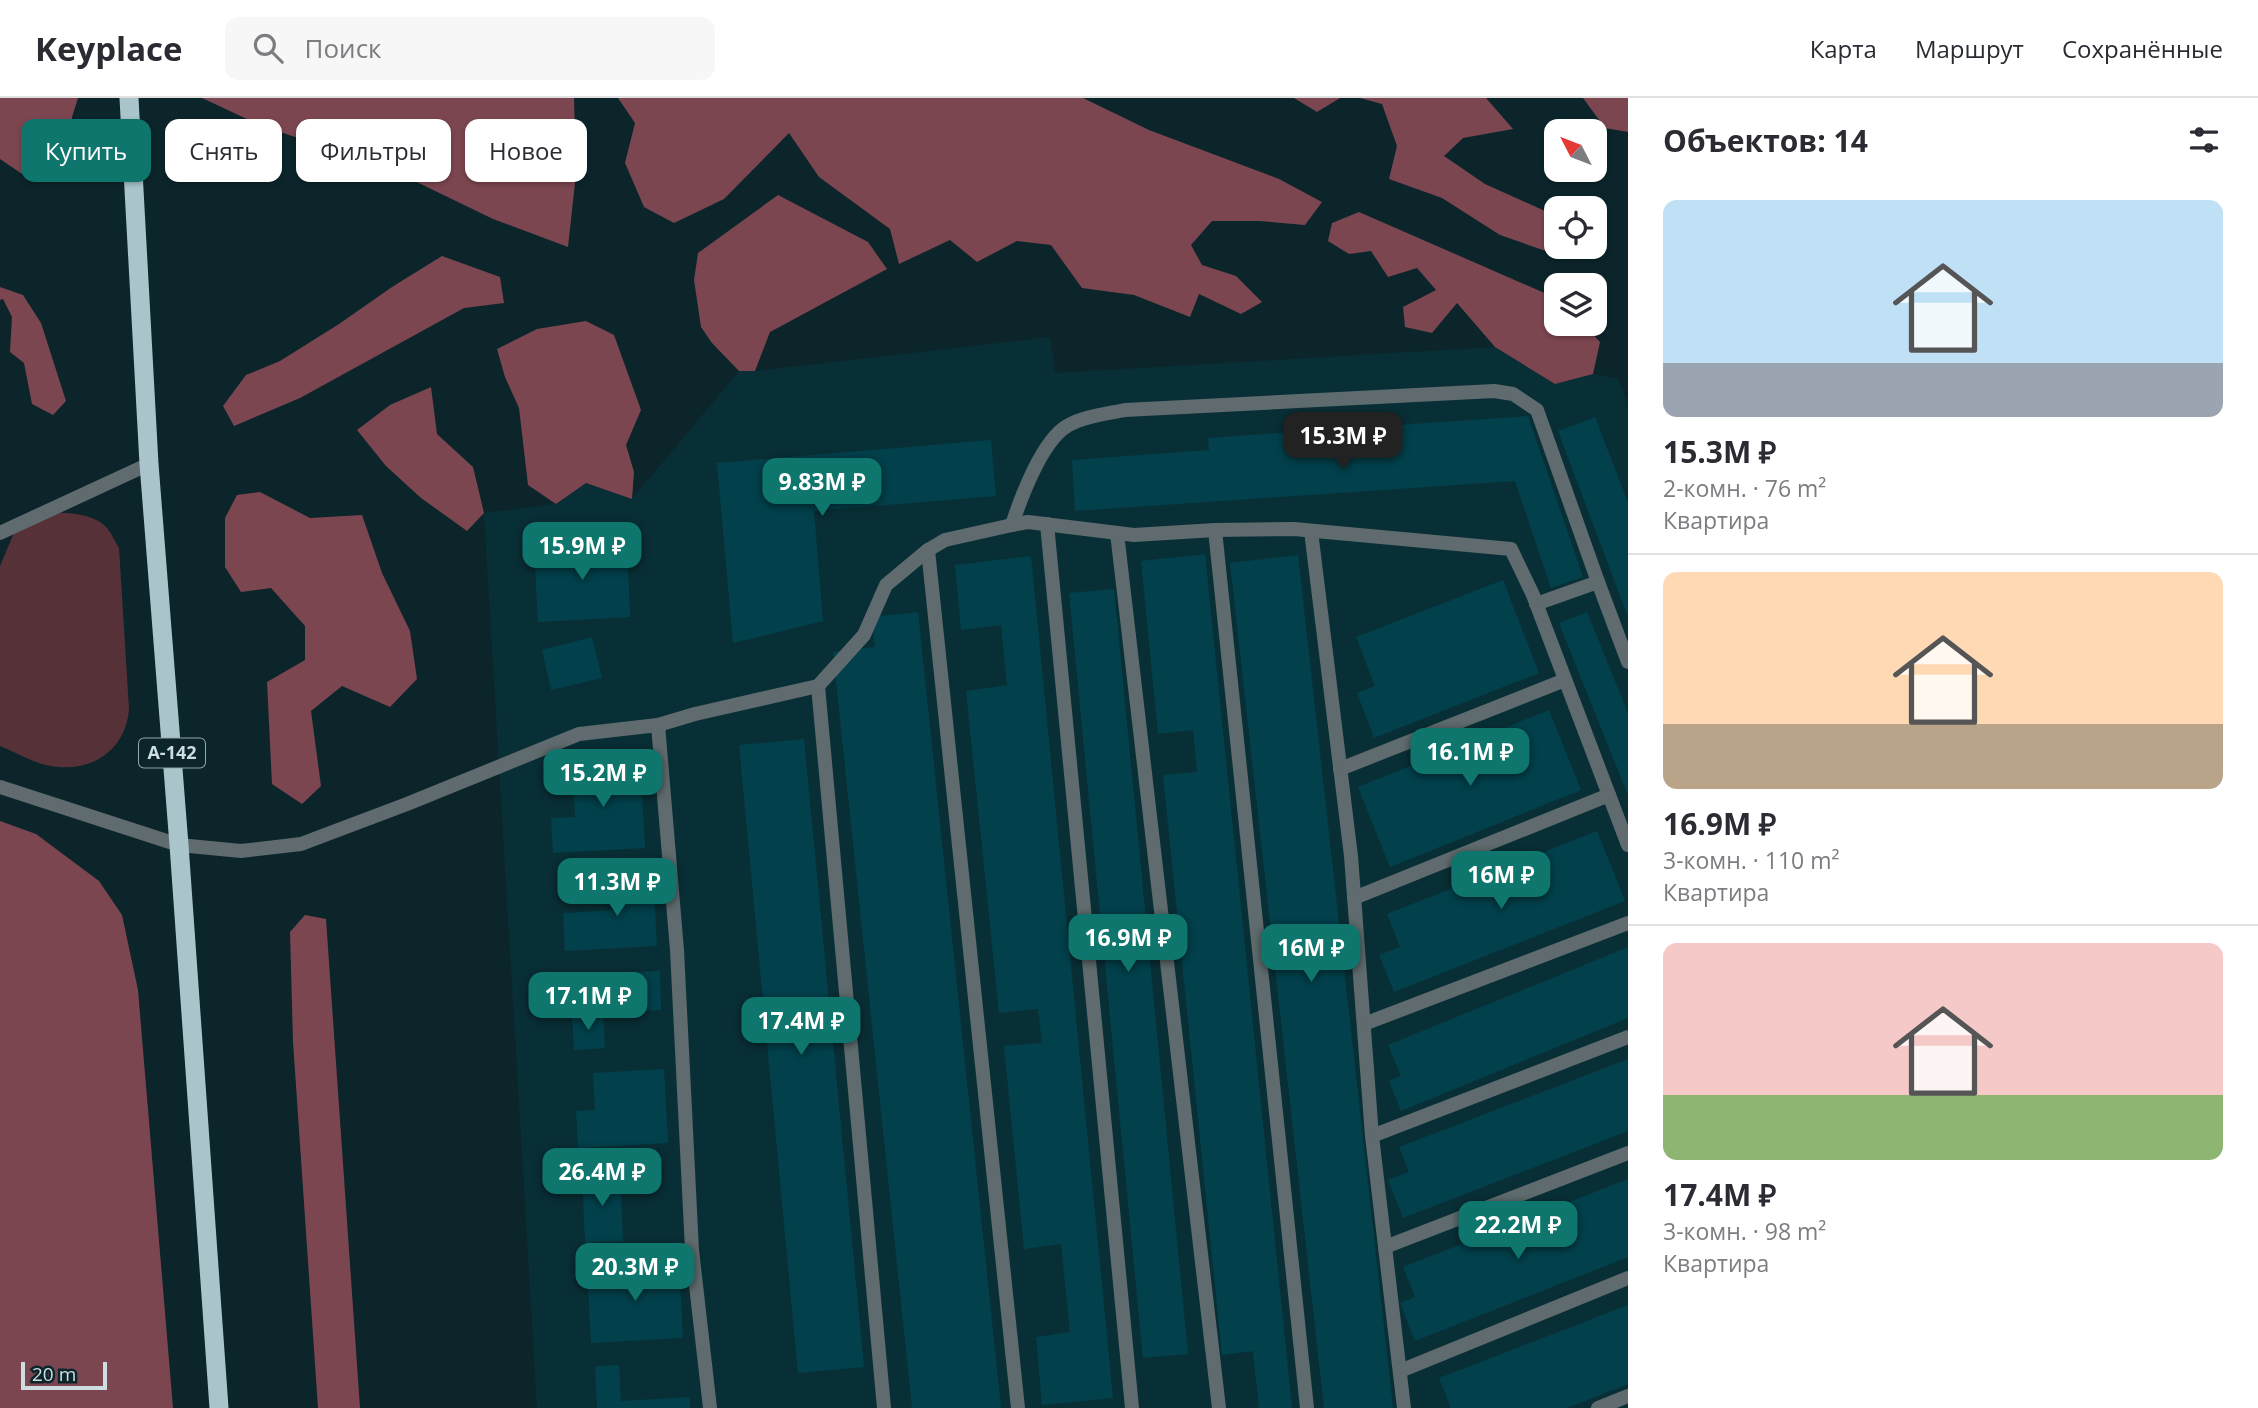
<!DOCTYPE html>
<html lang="ru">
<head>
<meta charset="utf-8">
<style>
  body { margin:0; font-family:"Open Sans",sans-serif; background:#f7f7f7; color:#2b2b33; height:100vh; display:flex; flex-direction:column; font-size:26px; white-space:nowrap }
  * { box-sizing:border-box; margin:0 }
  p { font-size:23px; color:#7c7c81 }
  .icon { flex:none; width:38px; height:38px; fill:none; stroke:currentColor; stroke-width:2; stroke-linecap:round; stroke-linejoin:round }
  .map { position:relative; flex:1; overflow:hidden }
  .details { display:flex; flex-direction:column; background:#fff; width:630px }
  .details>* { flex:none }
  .banner { position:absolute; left:21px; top:21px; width:665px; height:63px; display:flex; gap:14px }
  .needle { width:46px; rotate:312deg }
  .controls { position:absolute; left:1544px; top:21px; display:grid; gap:14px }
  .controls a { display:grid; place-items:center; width:63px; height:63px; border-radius:14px; background:#fff; box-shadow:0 2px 5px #0004; font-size:35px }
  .scale { position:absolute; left:21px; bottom:18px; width:86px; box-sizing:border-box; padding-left:7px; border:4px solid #cedde0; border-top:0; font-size:19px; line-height:24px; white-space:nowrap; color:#cedde0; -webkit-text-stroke:5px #0b252b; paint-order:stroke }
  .price { position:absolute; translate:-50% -60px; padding:0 16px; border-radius:14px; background:#0f766e; color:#fff; font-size:23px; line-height:46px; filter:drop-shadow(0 2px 4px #0008) }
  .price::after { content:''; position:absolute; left:50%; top:42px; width:21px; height:16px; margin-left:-10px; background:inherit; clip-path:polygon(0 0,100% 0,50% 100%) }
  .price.selected { background:#222; color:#fff }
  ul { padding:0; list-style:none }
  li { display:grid; align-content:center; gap:14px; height:371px; padding:0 35px }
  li+li { border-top:2px solid #e1e1e2 }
  li span { display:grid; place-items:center; height:217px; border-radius:14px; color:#555 }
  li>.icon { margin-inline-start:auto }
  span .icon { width:126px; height:126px; fill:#fffc; stroke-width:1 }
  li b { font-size:30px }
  h2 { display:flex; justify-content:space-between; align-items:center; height:84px; padding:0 35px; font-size:30px }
  .pill { padding:0 24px; border-radius:14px; background:#fff; box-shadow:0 2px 5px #0004; font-size:24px; line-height:63px }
  .pill.selected { background:#0f766e; color:#fff }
  header { display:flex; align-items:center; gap:42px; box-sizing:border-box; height:98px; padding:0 35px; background:#fff; border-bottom:2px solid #e1e1e2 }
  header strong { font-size:33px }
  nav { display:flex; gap:38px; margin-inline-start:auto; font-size:24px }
  .search { width:490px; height:63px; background:#f7f7f7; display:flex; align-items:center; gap:18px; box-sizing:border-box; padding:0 24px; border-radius:14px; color:#7c7c81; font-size:26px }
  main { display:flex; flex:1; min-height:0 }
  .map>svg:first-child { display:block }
  .built { fill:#092f36 }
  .green { fill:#563238 }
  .forest { fill:#7c4650 }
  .building { fill:#02414c }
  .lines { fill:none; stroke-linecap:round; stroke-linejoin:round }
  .service { stroke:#5f6b6e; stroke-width:14 }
  .tertiary { stroke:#5f6b6e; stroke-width:14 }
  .trunk { stroke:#aac4cb; stroke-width:19 }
  .labels { text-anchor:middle; stroke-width:7; stroke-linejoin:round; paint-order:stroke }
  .shield { fill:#0b252b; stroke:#94a6aa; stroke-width:2 }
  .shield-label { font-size:18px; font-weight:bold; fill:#cedde0 }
</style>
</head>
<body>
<header>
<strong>Keyplace</strong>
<div class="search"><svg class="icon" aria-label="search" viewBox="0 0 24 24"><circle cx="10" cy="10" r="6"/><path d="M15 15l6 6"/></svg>Поиск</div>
<nav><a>Карта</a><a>Маршрут</a><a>Сохранённые</a></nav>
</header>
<main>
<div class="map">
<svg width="1628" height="1310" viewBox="0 0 1628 1310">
  <rect width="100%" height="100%" fill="#0b252b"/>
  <path class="built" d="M1050,239L1055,275L1495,249L1555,286L1593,276L1618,281L1628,306V1310H537L484,415L556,406L586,385L632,401L739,273H755Z"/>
  <path class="green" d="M46,414C65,415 93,414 107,430C112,436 115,444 119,450L129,611C126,654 88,677 46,667C30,663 15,654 0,648V468L14,435Z"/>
  <g class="forest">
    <path d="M0,0H78L72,19L69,79L25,78L0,61Z"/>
    <path d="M202,0H574L576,76L568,149L493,121L394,73L260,27Z"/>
    <path d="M618,0H1083L1149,32L1279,81L1322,104L1305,127L1260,123H1212L1191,147L1202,167L1236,178L1262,204L1241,216L1199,196L1190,219L1134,197L1082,190L1051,147L1017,143L977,164L950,142L899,166L890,131L819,79L789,35L724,101L674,125L644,109L625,65L635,25Z"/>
    <path d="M1294,0H1340L1317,14Z"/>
    <path d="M1360,0H1486L1513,31L1463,40L1444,58L1485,86L1554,117L1556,149H1561L1563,159L1500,137L1442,100L1389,81L1397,48L1382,6Z"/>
    <path d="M1583,0H1628V34L1605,30Z"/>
    <path d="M778,97L868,144L887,171L770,234L755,273H739L712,245L701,229L694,182L698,155Z"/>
    <path d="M1359,114L1556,200V226H1583L1600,244L1593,276L1555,286L1495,249L1457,205L1432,235L1405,229L1403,209L1436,192L1417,170L1388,179L1371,153L1349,156L1328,143L1332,125Z"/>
    <path d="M442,158L500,179L504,205L464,210L300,300L234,328L223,308L246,277L280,263L339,226L392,189Z"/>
    <path d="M0,189L23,197L41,225L66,303L53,317L32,306L24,265L10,254L12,219L3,201L0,202Z"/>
    <path d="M586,223L614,237L641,312L626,347L634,374L632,401L586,385L556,406L528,387L519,310L505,279L497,251L537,231Z"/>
    <path d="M431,289L437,336L473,369L484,415L467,433L421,400L386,368L357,332L390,307Z"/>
    <path d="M260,394L310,420L362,417L382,475L410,533L417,581L390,609L342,588L311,613L321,688L302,706L272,686L267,584L305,562V528L271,490L241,494L225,469V420L237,397Z"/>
    <path d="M0,723L36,736L99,783L122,817L138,892L173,1310H0Z"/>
    <path d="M305,817L326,821L360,1310H318L293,944L290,834Z"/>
  </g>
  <g class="building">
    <path d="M1528,318L1583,479L1551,490L1515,383L1075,413L1072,362L1209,352L1208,340Z"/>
    <path d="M1595,319L1628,405V519L1558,333Z"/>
    <path d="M991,342L996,398L814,413L823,523L733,545L717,365Z"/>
    <path d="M627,445L630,519L538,524L534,450Z"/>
    <path d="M1205,456L1292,1310H1259L1253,1253L1222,1257L1163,677L1197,674L1193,632L1158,636L1141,463Z"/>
    <path d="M1298,457L1393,1310H1324L1230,465Z"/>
    <path d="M1031,458L1113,1300L1042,1307L1036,1239L1070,1234L1061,1146L1024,1151L1004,948L1042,945L1038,911L999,915L966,593L1007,587L1001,527L961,532L955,467Z"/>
    <path d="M1503,482L1539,575L1374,640L1357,595L1375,588L1356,539Z"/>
    <path d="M1114,491L1188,1256L1143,1260L1069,495Z"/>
    <path d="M918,514L1001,1310H912L833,554L875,549L872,519Z"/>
    <path d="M1587,514L1628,615V697L1559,525Z"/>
    <path d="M592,539L602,580L551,592L542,552Z"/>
    <path d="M1549,612L1581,692L1390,769L1358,689Z"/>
    <path d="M804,641L864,1269L798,1275L739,647Z"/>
    <path d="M640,661L645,750L553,755L551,720L575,719L572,665Z"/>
    <path d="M1597,733L1625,803L1394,894L1379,857L1400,849L1387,816Z"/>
    <path d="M653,774L657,848L565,853L563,815L615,812L613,776Z"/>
    <path d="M1628,849V920L1401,1013L1389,983L1401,978L1388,947Z"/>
    <path d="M660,873L661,912L603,916L601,876Z"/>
    <path d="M603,916L605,950L574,952L572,917Z"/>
    <path d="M1628,961V1033L1403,1120L1388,1082L1409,1074L1399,1049Z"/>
    <path d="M664,971L668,1045L578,1050L576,1013L595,1012L593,975Z"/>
    <path d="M620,1074L623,1143L585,1145L582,1076Z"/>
    <path d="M1628,1081V1159L1415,1243L1400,1205L1415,1199L1403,1169Z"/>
    <path d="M679,1165L683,1240L591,1245L587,1171Z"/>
    <path d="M1628,1207V1286L1567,1310H1451L1439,1280Z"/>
    <path d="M619,1267L621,1303L690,1299V1310H597L595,1268Z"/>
  </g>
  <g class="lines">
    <g class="service">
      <path d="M1047,426L1132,1310"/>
      <path d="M1012,427C1021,399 1042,343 1067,328C1085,318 1106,316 1125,312L1494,293L1513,296L1537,312L1598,484"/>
      <path d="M1215,432L1307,1310"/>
      <path d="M1311,433L1351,758L1372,1038L1404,1310"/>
      <path d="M0,435L149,366"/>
      <path d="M1117,435L1219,1310"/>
      <path d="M928,452L1018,1310"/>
      <path d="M1536,506L1598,484L1628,564"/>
      <path d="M818,588L884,1310"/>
      <path d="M658,627L677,852L692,1152L710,1310"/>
      <path d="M1340,671L1565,582"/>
      <path d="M179,747L241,753L301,746L407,706L579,636L658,627L695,616L818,588L864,537L886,487L928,452L945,442L1012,427L1028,424L1134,437L1215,432L1294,431L1511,451L1533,497L1628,747"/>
      <path d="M1354,800L1609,697"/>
      <path d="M1364,926L1628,825"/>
      <path d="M1372,1038L1628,939"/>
      <path d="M1385,1149L1628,1055"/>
      <path d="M1400,1273L1628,1180"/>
      <path d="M1598,1310L1628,1298"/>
    </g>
    <path class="tertiary" d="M0,689L179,747"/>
    <path class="trunk" d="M129,0L149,366L179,747L219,1310"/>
  </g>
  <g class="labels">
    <rect class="shield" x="139" y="640.5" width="66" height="29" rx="5"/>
    <g class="shield-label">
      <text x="172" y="661">А-142</text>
    </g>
  </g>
</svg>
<div class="controls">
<a><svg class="needle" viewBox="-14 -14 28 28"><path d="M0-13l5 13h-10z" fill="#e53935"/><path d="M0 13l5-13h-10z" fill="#7c7c81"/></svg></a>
<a><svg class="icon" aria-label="locate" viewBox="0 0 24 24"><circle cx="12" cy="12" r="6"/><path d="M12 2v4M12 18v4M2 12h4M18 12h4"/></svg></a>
<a><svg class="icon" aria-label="layers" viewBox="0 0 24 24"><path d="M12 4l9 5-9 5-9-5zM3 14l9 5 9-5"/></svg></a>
</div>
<div class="scale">20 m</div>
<b class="price selected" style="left:1343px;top:374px">15.3M ₽</b>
<b class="price" style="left:822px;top:420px">9.83M ₽</b>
<b class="price" style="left:582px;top:484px">15.9M ₽</b>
<b class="price" style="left:1470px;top:690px">16.1M ₽</b>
<b class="price" style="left:603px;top:711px">15.2M ₽</b>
<b class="price" style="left:1501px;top:813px">16M ₽</b>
<b class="price" style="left:617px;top:820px">11.3M ₽</b>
<b class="price" style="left:1128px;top:876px">16.9M ₽</b>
<b class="price" style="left:1311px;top:886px">16M ₽</b>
<b class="price" style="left:588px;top:934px">17.1M ₽</b>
<b class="price" style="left:801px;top:959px">17.4M ₽</b>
<b class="price" style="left:602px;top:1110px">26.4M ₽</b>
<b class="price" style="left:1518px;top:1163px">22.2M ₽</b>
<b class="price" style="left:635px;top:1205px">20.3M ₽</b>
<div class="banner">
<a class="pill selected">Купить</a>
<a class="pill">Снять</a>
<a class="pill">Фильтры</a>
<a class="pill">Новое</a>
</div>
</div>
<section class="details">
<h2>Объектов: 14<svg class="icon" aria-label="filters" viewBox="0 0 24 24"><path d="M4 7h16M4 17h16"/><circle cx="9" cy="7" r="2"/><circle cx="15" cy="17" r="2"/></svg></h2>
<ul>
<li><span style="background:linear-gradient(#bfe0f5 75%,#9aa5b1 0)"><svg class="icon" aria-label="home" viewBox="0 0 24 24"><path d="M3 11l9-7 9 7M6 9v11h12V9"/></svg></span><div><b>15.3M ₽</b><p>2-комн. · 76 m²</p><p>Квартира</p></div></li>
<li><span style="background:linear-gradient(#ffd9b3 70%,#b9a48a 0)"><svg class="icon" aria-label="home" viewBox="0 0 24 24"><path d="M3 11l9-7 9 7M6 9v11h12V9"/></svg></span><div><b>16.9M ₽</b><p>3-комн. · 110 m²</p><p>Квартира</p></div></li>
<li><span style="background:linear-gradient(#f6c9c9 70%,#8fb573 0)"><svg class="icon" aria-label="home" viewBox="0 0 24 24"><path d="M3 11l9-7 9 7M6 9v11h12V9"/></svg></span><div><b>17.4M ₽</b><p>3-комн. · 98 m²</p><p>Квартира</p></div></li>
</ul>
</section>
</main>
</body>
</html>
